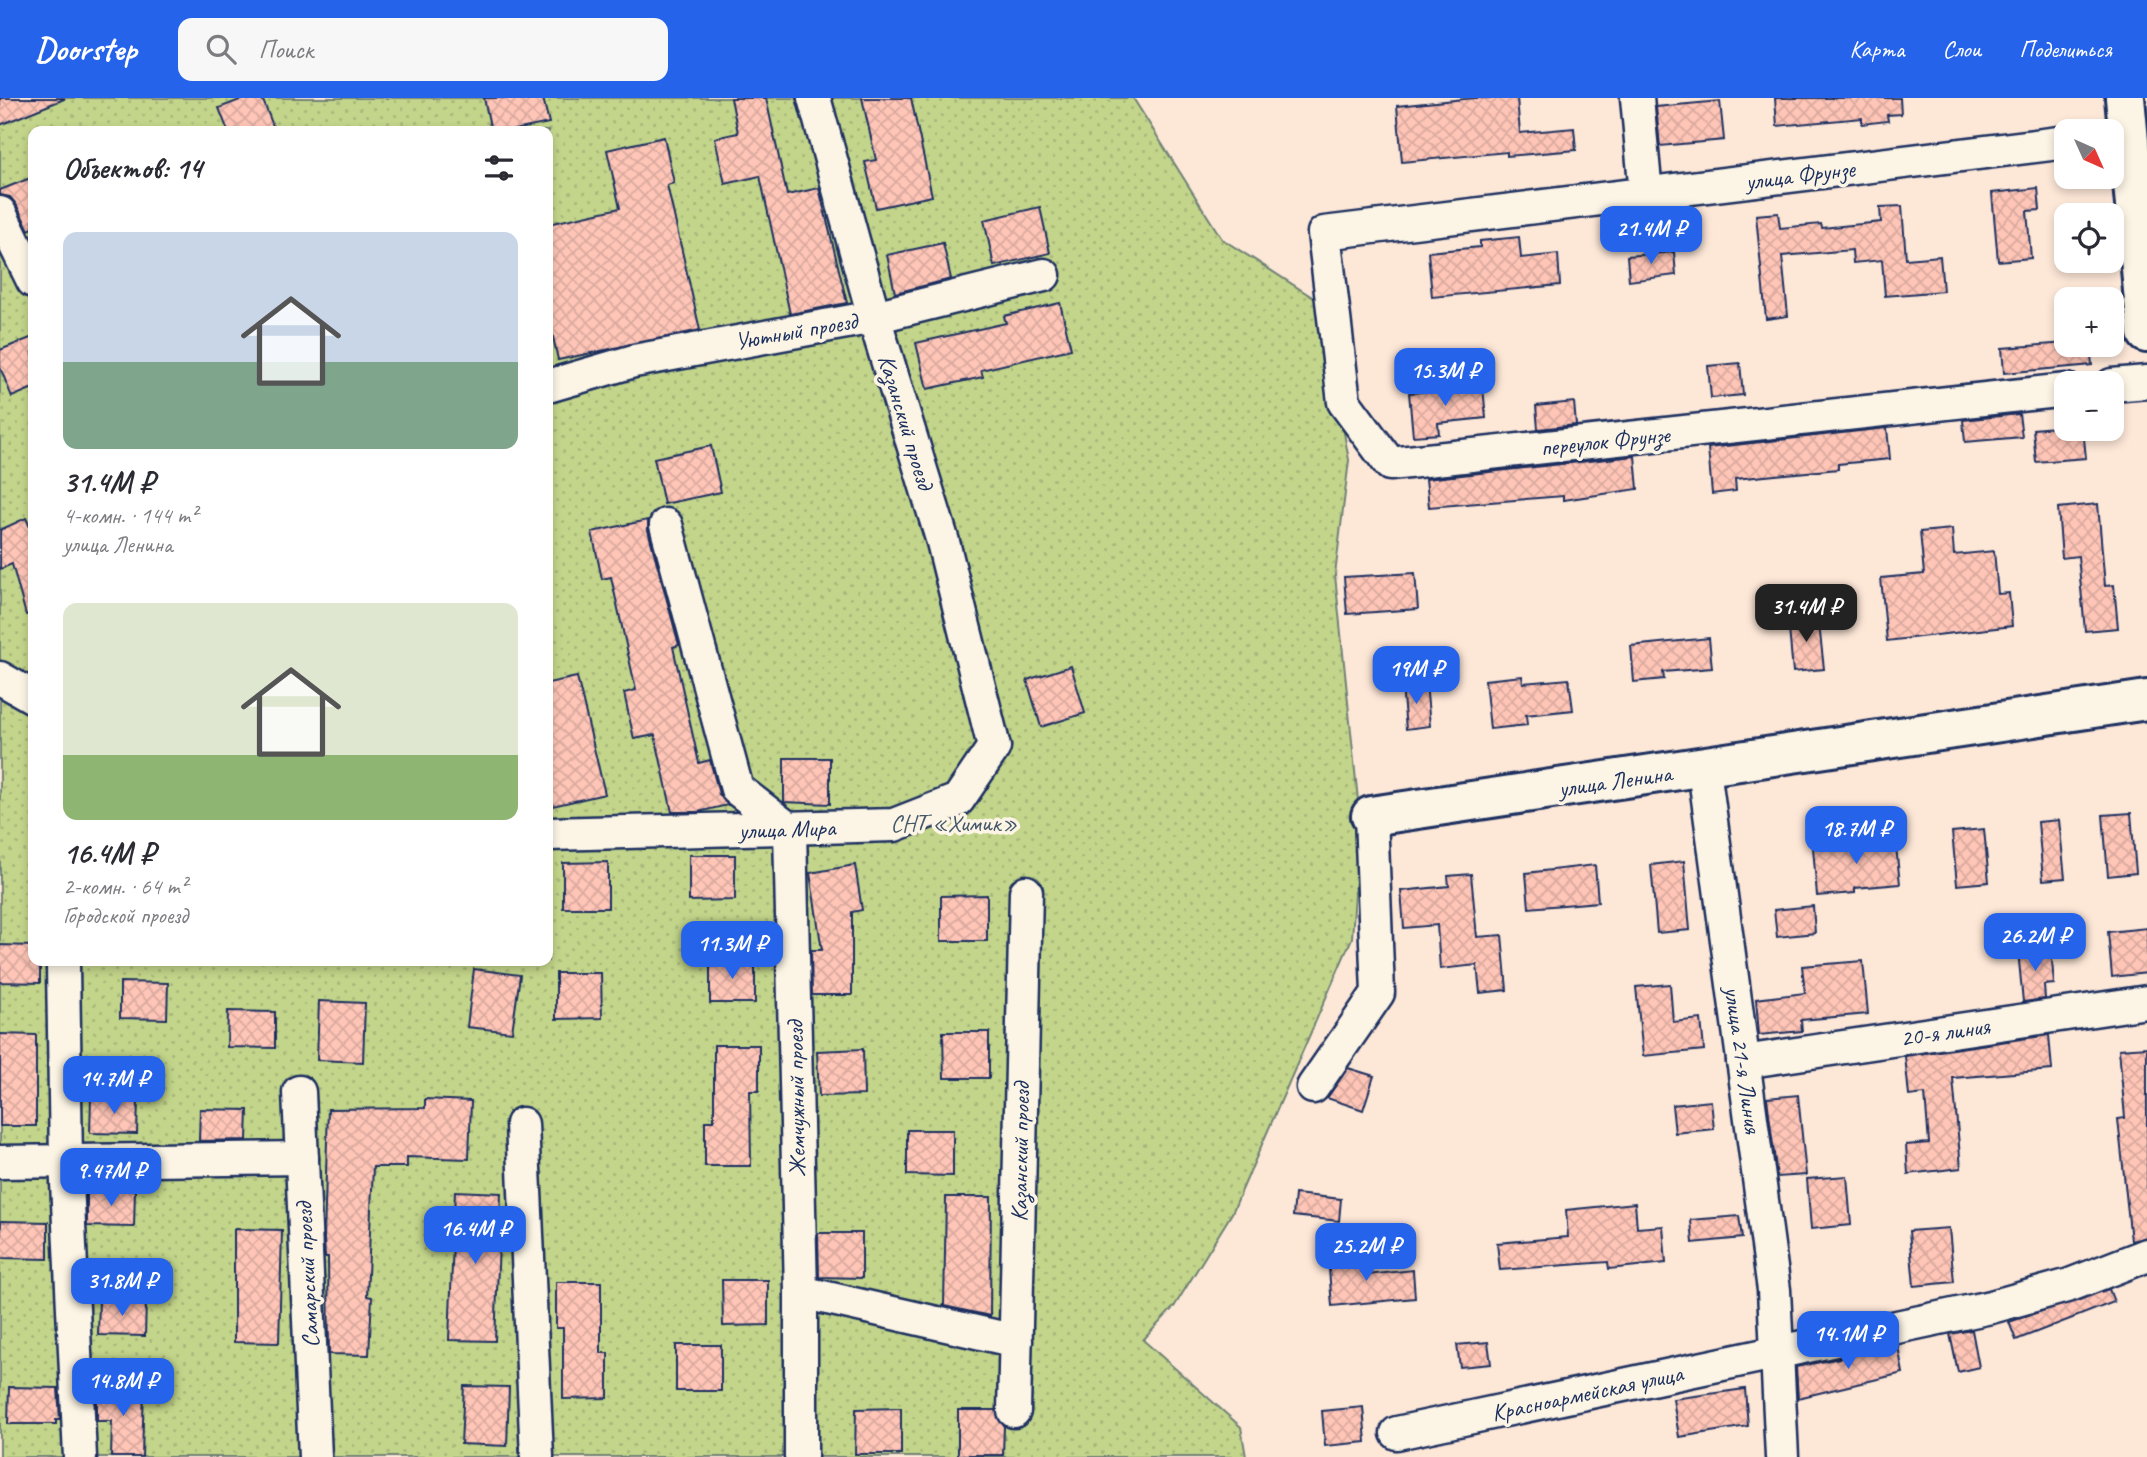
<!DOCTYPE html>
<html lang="ru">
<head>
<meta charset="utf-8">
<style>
  body { margin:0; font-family:Caveat,sans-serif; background:#f7f7f7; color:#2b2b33; height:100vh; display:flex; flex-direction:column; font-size:26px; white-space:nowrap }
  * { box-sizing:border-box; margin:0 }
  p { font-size:23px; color:#7c7c81 }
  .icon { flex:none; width:38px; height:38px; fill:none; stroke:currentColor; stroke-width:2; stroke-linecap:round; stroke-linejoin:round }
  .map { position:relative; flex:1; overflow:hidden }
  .side { position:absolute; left:28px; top:28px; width:525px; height:840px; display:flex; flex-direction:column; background:#fff; border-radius:14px; box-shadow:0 4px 10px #0003 }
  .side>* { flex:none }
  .needle { width:46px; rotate:135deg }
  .fabs { position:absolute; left:2054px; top:21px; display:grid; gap:14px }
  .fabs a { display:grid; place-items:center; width:70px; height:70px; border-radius:14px; background:#fff; box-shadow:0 4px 10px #0003; font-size:35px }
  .price { position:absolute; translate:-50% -60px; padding:0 16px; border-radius:14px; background:#2563eb; color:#fff; font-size:23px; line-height:46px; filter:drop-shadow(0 2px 4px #0008) }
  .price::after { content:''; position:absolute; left:50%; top:42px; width:21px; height:16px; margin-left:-10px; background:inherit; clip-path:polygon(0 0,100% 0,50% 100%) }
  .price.active { background:#222; color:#fff }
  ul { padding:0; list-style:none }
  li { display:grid; align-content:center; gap:14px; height:371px; padding:0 35px }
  li span { display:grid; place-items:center; height:217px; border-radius:14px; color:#555 }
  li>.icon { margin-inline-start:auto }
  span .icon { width:126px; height:126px; fill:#fffc; stroke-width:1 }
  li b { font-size:30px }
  h2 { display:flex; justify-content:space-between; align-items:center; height:84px; padding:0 35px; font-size:30px }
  header { display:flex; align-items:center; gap:42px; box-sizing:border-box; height:98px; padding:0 35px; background:#2563eb; color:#fff }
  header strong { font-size:33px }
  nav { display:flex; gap:38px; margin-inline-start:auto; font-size:24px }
  .search { width:490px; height:63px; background:#f7f7f7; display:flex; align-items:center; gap:18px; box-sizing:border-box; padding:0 24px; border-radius:14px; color:#7c7c81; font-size:26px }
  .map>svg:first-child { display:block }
  .garden { fill:url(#garden-dots); stroke:#6f8274; stroke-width:2; fill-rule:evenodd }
  .building { fill:url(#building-cross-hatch); stroke:#1b2f5e; stroke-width:2 }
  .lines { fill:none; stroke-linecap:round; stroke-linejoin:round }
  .minor-casing { stroke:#1b2f5e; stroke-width:37 }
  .tertiary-casing { stroke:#1b2f5e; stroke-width:44 }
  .secondary-casing { stroke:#1b2f5e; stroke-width:44 }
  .minor { stroke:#fcf5e5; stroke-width:32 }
  .tertiary { stroke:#fcf5e5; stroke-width:38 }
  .secondary { stroke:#fcf5e5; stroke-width:38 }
  .labels { text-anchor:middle; stroke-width:7; stroke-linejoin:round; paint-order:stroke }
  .street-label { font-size:24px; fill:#1b2f5e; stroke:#fcf5e5 }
  .park-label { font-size:24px; fill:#455869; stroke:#fcf5e5 }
</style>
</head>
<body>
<header>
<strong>Doorstep</strong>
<div class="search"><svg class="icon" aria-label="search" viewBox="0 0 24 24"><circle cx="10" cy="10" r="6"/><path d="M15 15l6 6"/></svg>Поиск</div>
<nav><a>Карта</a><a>Слои</a><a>Поделиться</a></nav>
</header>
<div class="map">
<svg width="2147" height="1359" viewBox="0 0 2147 1359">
  <defs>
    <pattern id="garden-dots" width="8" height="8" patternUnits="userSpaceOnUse" patternTransform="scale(1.75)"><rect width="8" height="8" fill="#c3d58a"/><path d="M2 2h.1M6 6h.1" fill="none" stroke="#a7b77a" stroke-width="1.8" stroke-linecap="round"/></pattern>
    <pattern id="building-cross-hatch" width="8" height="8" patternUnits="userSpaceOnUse" patternTransform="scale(1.75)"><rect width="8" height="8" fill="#ffc5b6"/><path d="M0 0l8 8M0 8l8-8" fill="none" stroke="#daaa9f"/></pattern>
  </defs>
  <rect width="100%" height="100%" fill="#fde7d7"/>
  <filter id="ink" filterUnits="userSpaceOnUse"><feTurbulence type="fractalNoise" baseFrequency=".0143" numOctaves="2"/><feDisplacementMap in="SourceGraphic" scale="14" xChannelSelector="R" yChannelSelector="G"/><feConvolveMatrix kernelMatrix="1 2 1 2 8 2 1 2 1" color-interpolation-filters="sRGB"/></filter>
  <g filter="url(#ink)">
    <path class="garden" d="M0,0H1133L1222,141L1320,204L1349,362L1335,477L1360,722L1352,840L1232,1115L1174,1209L1143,1242L1241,1329L1246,1359H0ZM33,33H548V863H33Z"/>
    <g class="building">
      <path d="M0,0H64V1L0,27Z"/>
      <path d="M245,0H262L275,33H228L219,10Z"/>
      <path d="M484,0H543L549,25L510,33H491Z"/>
      <path d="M731,0H766L787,97L819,90L847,205L790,216L760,78L725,86L715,40L738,35Z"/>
      <path d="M862,0H911L932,98L876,110L865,64L876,62Z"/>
      <path d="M1474,0H1517L1520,35L1574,30L1576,52L1507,58V54L1402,64L1397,8Z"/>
      <path d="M1775,0H1900L1901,16L1887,17L1888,23L1862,26V20L1777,28Z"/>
      <path d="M1720,3L1724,42L1660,48L1656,9Z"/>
      <path d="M664,39L674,85L667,87L700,232L558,262L548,215V126L620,110L607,52Z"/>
      <path d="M33,79V130L29,132L16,106L10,99L0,97V92Z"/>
      <path d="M2038,90L2040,112L2027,113L2031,160L1998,163L1992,95Z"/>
      <path d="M1902,108L1906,161L1940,158L1943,193L1885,198L1882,162L1853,165L1852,152L1782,158L1788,218L1766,221L1756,117L1778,115L1780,130L1821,126L1822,130L1881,124L1880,109Z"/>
      <path d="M1040,109L1050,155L994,168L984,122Z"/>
      <path d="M1519,139L1521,160L1558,156L1560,187L1432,199L1428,154L1480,149V143Z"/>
      <path d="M943,145L951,181L895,195L887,157Z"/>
      <path d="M1674,154L1676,177L1629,183L1627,158Z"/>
      <path d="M1060,205L1071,251L981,272L983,279L927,291L916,245L1006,225L1004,218Z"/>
      <path d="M33,239V290L12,299L0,269V252Z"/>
      <path d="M2067,245L2090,247L2092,267L2004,275L2002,250Z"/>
      <path d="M1740,265L1743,297L1711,300L1708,268Z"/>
      <path d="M1483,289L1486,320L1438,325L1439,336L1413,338L1409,295Z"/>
      <path d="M1574,304L1576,327L1538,331L1536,308Z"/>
      <path d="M2019,316L2022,339L1965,344L1963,322Z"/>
      <path d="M2067,328L2083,331L2086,360L2036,364L2033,331Z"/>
      <path d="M1887,330L1890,361L1838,366V371L1735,381L1736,393L1712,396L1708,350Z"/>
      <path d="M711,348L721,394L664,406L654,360Z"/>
      <path d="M1635,358L1638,391L1563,402V398L1429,409L1426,381Z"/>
      <path d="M2098,406L2105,488L2114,487L2118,530L2085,533L2078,458L2062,460L2058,410Z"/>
      <path d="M26,420L33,436V516L26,517L12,466L0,471V432Z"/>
      <path d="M648,422V432L679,547L673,549L699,665L710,662L719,696L728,707L698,714H672L655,637L634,641L624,595L636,592L611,479L602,481L592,434Z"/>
      <path d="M1952,431L1954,457L1994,453L1998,496L2009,495L2012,528L1887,543L1881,480L1924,476L1920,434Z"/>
      <path d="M1415,475L1418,511L1347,516L1344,479Z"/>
      <path d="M1818,517L1824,571L1793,574L1788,520Z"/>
      <path d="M1709,540L1712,570L1663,574L1664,581L1634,584L1631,548Z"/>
      <path d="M1071,568L1085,615L1041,629L1027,582Z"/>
      <path d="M1522,578L1523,585L1569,581L1573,612L1526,617L1527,627L1490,631L1485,582Z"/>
      <path d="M577,579L605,696L548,709V585Z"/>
      <path d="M1426,585L1430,628L1406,631L1402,588Z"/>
      <path d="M784,660H830V706L784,704Z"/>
      <path d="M2131,715L2136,775L2108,778L2103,717Z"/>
      <path d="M2059,722L2065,780L2043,782L2038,724Z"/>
      <path d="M1984,731L1989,784L1957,787L1952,734Z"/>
      <path d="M1895,739L1900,786L1855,790V795L1817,798L1813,749Z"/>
      <path d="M689,757H735V802L689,803Z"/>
      <path d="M1684,763L1690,832L1657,835L1651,767Z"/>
      <path d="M608,764V810H563V765Z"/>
      <path d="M855,767L862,812L852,814V897H812L811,852H822L810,775Z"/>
      <path d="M1595,767L1598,804L1529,810L1526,775Z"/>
      <path d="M1471,776L1477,839L1502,837L1507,892L1480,895L1477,867L1440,871L1437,827L1404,830L1401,793L1449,788L1448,778Z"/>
      <path d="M987,797V843H941V798Z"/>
      <path d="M1813,808L1815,835L1777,839L1774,812Z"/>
      <path d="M2147,830V875L2112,879L2108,834Z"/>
      <path d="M0,847L33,848V863H40V885L0,884Z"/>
      <path d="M2051,851L2054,886L2044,887L2045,901L2023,904L2018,853Z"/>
      <rect x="710" y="860" width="45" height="45"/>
      <path d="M1863,863L1868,916L1801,922L1802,933L1759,937L1756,901L1805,895L1802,868Z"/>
      <path d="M474,871L520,877L512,934L467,929Z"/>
      <path d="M556,875H601L602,920L556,921Z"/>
      <path d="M120,884L168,885L167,921L120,920Z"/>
      <path d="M1670,886L1673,924L1701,921L1704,952L1643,958L1636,889Z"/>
      <path d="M319,903L365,905L363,964L317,962Z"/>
      <path d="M228,913L275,914V950L227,949Z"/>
      <path d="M943,934H989V980H944Z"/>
      <path d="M0,936L36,937V1028H0Z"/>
      <path d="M2049,937L2052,972L1953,980L1961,1070L1908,1076L1906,1047L1929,1045L1925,996L1909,998L1905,958Z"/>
      <path d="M714,947H759V993H750L751,1068H705V1023H714Z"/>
      <path d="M2147,949V1139L2131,1143L2118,1021L2125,1020L2119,951Z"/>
      <path d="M863,951L864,997L819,998L817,953Z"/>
      <path d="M1348,970L1374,978L1363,1012L1327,1000Z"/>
      <path d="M1798,997L1806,1077L1777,1079L1767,1000Z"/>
      <path d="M91,999L138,1000L137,1036L90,1035Z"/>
      <path d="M425,1001L471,1003L469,1061L407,1059V1069H373L367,1198L372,1199L369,1257L329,1256L328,1159H325L324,1140L328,1011L425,1010Z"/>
      <path d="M1711,1003L1714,1031L1675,1035L1672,1007Z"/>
      <path d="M200,1011L248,1012L247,1042L199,1043Z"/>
      <path d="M907,1032H953V1078L907,1077Z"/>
      <path d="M1847,1078L1851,1127L1811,1131L1807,1081Z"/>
      <path d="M87,1091L135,1092L134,1129L87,1128Z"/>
      <path d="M455,1093L501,1095L495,1243L449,1242Z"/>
      <path d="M1295,1096L1341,1101L1339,1123L1293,1118Z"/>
      <path d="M946,1099H991L990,1218L944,1208Z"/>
      <path d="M1635,1105L1637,1130L1663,1128L1666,1165L1609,1171L1608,1164L1500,1172L1497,1145L1568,1139L1566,1112Z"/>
      <path d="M1739,1118L1742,1140L1693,1145L1691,1122Z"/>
      <path d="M1,1123L48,1124V1161L0,1160Z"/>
      <path d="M1949,1130L1954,1184L1914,1188L1909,1133Z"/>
      <path d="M234,1131L282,1132L279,1245L234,1244Z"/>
      <path d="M818,1135H862V1180L819,1179Z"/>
      <path d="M1365,1156L1367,1177L1413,1172L1415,1200L1332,1208L1328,1159Z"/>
      <path d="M722,1182H768V1227L723,1228Z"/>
      <path d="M556,1184H601V1255H608V1300L563,1301V1230H556Z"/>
      <path d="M2109,1191L2114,1204L2016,1242L2009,1224Z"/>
      <path d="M99,1201L146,1202L145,1238L98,1237Z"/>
      <path d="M1972,1232L1979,1269L1958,1274L1950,1236Z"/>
      <path d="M1488,1244L1491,1266L1460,1269L1457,1247Z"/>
      <rect x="676" y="1247" width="45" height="46"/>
      <path d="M1898,1248L1903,1275L1798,1300L1796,1269Z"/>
      <path d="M97,1287L144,1288L142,1359H111L112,1323H97Z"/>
      <path d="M464,1288L509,1289L507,1348L461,1346Z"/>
      <path d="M9,1289L58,1290L60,1322H56V1326H8Z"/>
      <path d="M1745,1291L1748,1328L1679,1339L1673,1301Z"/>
      <path d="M1363,1309L1366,1344L1325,1348L1322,1313Z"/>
      <path d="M901,1310V1356H855L856,1311Z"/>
      <path d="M958,1312H996L1004,1328L1003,1357H958Z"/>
    </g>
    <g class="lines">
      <defs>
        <g id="minor">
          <path d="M1637,0L1646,96"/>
          <path d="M2067,44L1324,135L1344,304L1390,366L2067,292"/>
          <path d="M0,115L33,183"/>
          <path d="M2112,287L2147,284"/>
          <path d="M548,288L634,263L874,219L1044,177"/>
          <path d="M666,427L737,691L790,732L801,1194V1359"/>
          <path d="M0,580L33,599"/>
          <path d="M1704,671L1774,1192L1782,1359"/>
          <path d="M548,736L894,727L958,702L994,649L943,444L874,219L814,0"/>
          <path d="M63,868L66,1063L80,1359"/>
          <path d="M1743,964L2147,904"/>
          <path d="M1313,989L1378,895L1371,718"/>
          <path d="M299,994L315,1359"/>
          <path d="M522,1026L537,1359"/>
          <path d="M0,1064L302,1060"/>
          <path d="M801,1194L1016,1243"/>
          <path d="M1014,1313L1026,794"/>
          <path d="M1397,1335L1991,1209L2070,1187L2147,1157"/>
        </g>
        <path id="tertiary" d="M1371,718L2147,602"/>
        <path id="secondary" d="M2125,0L2147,235"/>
      </defs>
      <use href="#minor" class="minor-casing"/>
      <use href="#tertiary" class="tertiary-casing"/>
      <use href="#secondary" class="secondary-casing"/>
      <use href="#minor" class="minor"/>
      <use href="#tertiary" class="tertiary"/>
      <use href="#secondary" class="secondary"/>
    </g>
  </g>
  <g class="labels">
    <g class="street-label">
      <text transform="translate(1800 77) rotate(-7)" y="8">улица Фрунзе</text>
      <text transform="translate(796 233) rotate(-10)" y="8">Уютный проезд</text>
      <text transform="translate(906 324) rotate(73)" y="8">Казанский проезд</text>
      <text transform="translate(1605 343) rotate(-6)" y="8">переулок Фрунзе</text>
      <text transform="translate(1615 683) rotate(-8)" y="8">улица Ленина</text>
      <text transform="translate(787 731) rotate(-2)" y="8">улица Мира</text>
      <text transform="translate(1945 934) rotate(-8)" y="8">20-я линия</text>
      <text transform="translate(1743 962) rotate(82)" y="8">улица 21-я Линия</text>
      <text transform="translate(796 1001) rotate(-91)" y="8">Жемчужный проезд</text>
      <text transform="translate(1020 1054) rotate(-89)" y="8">Казанский проезд</text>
      <text transform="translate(307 1177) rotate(-93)" y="8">Самарский проезд</text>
      <text transform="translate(1587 1295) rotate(-12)" y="8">Красноармейская улица</text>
    </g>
    <g class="park-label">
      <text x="954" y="733">СНТ «Химик»</text>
    </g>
  </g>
</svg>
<div class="fabs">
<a><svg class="needle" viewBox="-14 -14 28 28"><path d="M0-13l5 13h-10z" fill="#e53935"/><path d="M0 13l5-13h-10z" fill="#7c7c81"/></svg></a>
<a><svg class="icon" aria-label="locate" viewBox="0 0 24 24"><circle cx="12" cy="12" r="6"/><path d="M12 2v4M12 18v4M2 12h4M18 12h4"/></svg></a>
<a>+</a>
<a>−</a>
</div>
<b class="price" style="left:1651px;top:168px">21.4M ₽</b>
<b class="price" style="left:1445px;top:310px">15.3M ₽</b>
<b class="price active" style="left:1806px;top:546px">31.4M ₽</b>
<b class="price" style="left:1416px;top:608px">19M ₽</b>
<b class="price" style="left:1856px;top:768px">18.7M ₽</b>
<b class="price" style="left:2035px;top:875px">26.2M ₽</b>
<b class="price" style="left:732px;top:883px">11.3M ₽</b>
<b class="price" style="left:114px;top:1018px">14.7M ₽</b>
<b class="price" style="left:111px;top:1110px">9.47M ₽</b>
<b class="price" style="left:475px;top:1168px">16.4M ₽</b>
<b class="price" style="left:1366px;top:1185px">25.2M ₽</b>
<b class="price" style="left:122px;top:1220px">31.8M ₽</b>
<b class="price" style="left:1848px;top:1273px">14.1M ₽</b>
<b class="price" style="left:123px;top:1320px">14.8M ₽</b>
<section class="side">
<h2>Объектов: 14<svg class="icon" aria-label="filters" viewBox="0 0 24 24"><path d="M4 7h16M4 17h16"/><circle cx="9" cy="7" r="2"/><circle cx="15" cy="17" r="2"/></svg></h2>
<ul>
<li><span style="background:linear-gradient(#c9d6e8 60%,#7fa58c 0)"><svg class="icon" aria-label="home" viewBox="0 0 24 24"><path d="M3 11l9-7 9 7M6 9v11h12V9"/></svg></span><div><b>31.4M ₽</b><p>4-комн. · 144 m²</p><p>улица Ленина</p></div></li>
<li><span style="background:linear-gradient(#dfe7d0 70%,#8fb573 0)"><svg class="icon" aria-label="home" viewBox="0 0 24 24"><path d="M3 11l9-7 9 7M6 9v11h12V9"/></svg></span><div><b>16.4M ₽</b><p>2-комн. · 64 m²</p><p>Городской проезд</p></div></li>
</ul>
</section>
</div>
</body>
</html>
